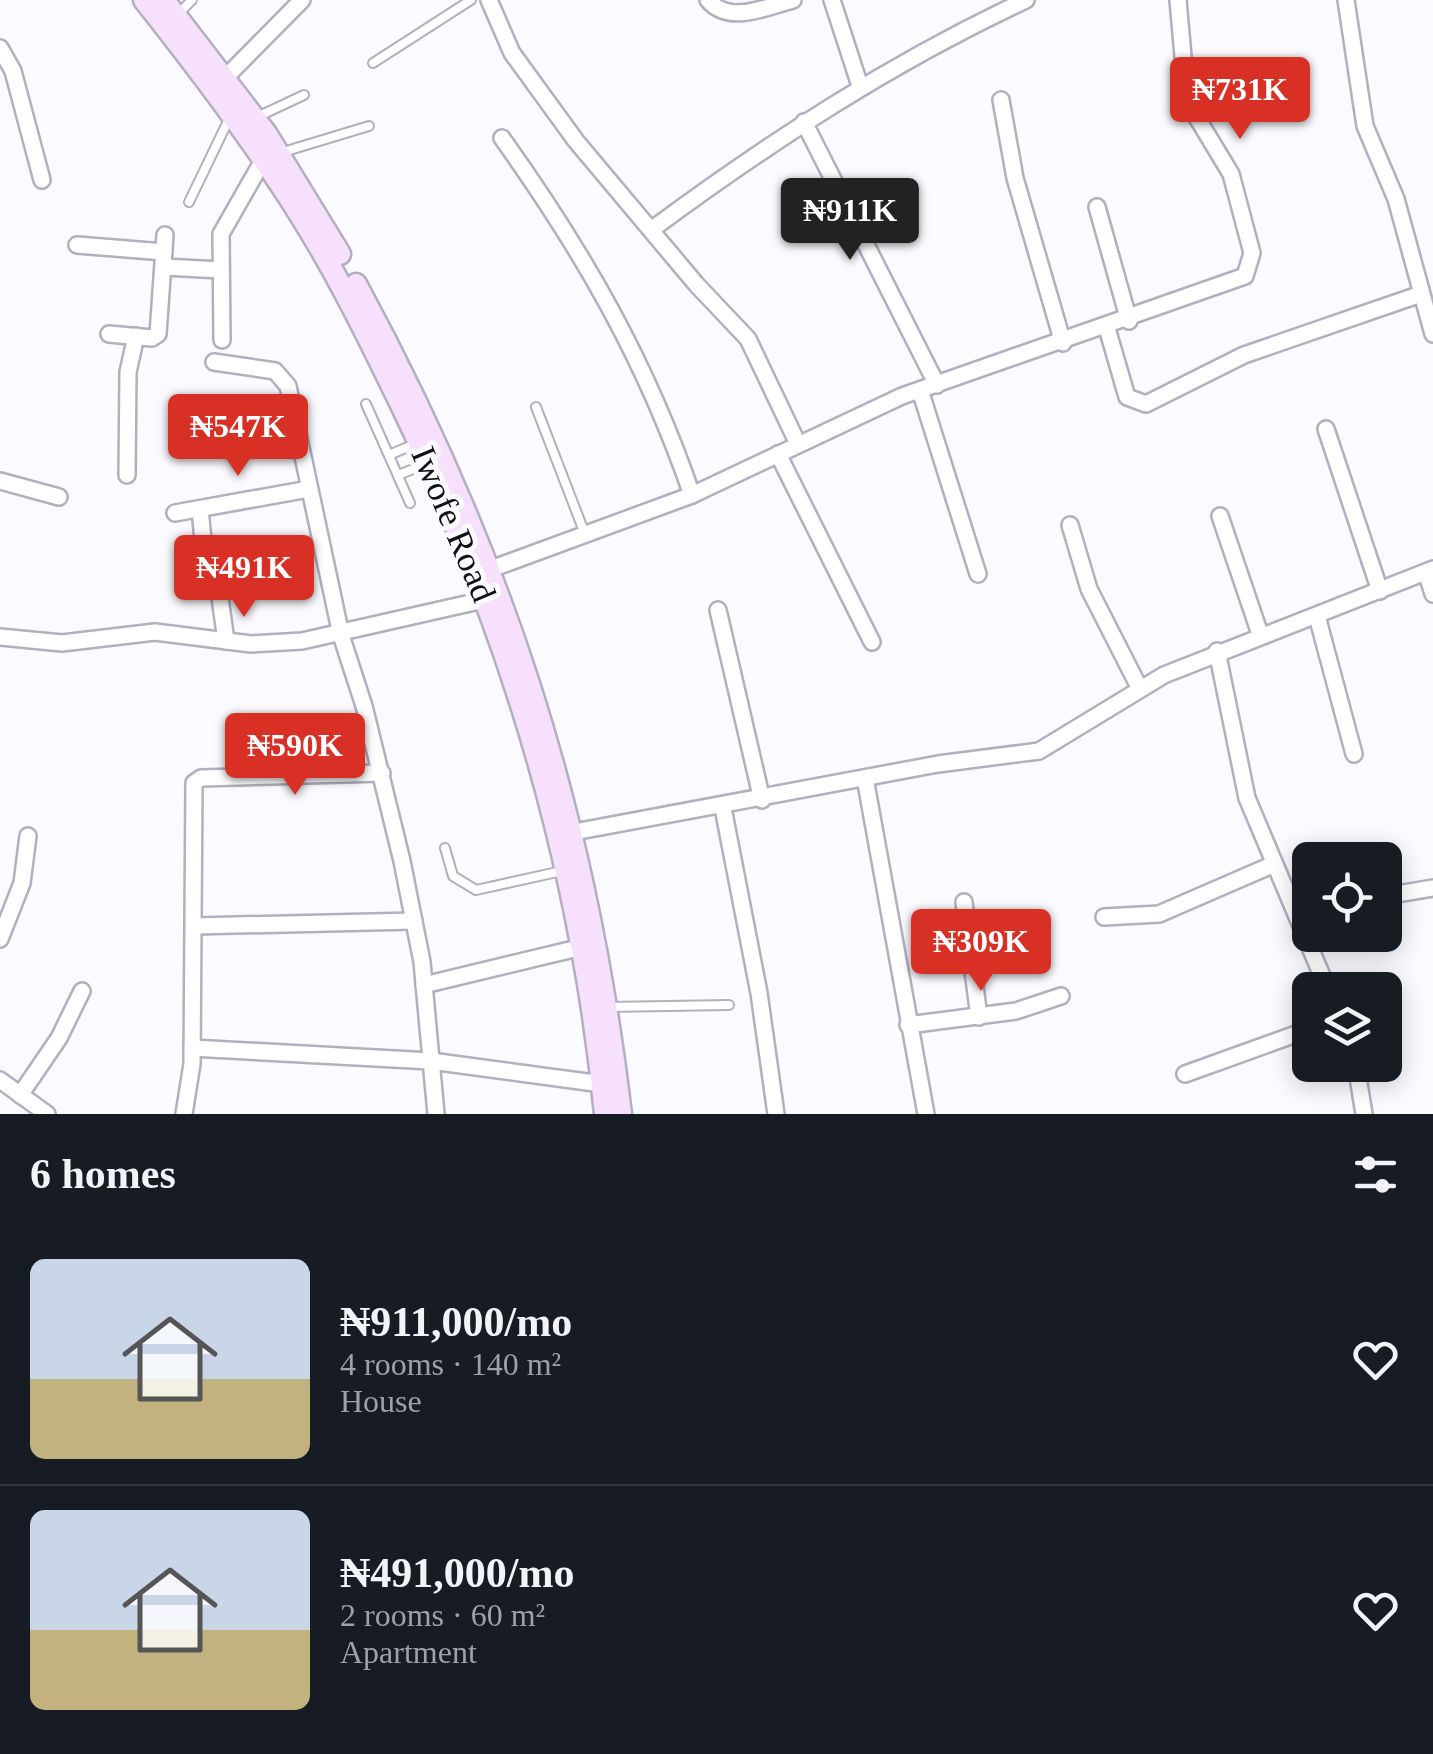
<!DOCTYPE html>
<html lang="en">
<head>
<meta charset="utf-8">
<style>
  body { margin:0; font-family:"Times New Roman",serif; background:#242831; color:#f1f3f6; height:100vh; display:flex; flex-direction:column; font-size:38px; white-space:nowrap }
  * { box-sizing:border-box; margin:0 }
  p { font-size:32px; color:#9ea1a6 }
  .icon { flex:none; width:55px; height:55px; fill:none; stroke:currentColor; stroke-width:2; stroke-linecap:round; stroke-linejoin:round }
  .map { position:relative; height:1114px; overflow:hidden }
  .drawer { display:flex; flex-direction:column; background:#171b24; flex:1 }
  .drawer>* { flex:none }
  .tools { position:absolute; left:1292px; top:842px; display:grid; gap:20px }
  .tools a { display:grid; place-items:center; width:110px; height:110px; border-radius:15px; background:#171b24; box-shadow:0 5px 25px #0003; font-size:50px }
  .price { position:absolute; translate:-50% -85px; padding:0 22px; border-radius:10px; background:#d93025; color:#fff; font-size:32px; line-height:65px; filter:drop-shadow(0 2px 5px #0008) }
  .price::after { content:''; position:absolute; left:50%; top:60px; width:30px; height:22px; margin-left:-15px; background:inherit; clip-path:polygon(0 0,100% 0,50% 100%) }
  .price.on { background:#222; color:#fff }
  ul { padding:0; list-style:none }
  li { display:flex; align-items:center; gap:30px; height:250px; padding:0 30px }
  li+li { border-top:2px solid #363941 }
  li span { display:grid; place-items:center; flex:none; width:280px; height:200px; border-radius:15px; color:#555 }
  li>.icon { margin-inline-start:auto }
  span .icon { width:120px; height:120px; fill:#fffc; stroke-width:1 }
  li b { font-size:42px }
  h2 { display:flex; justify-content:space-between; align-items:center; height:120px; padding:0 30px; font-size:42px }
  .map>svg:first-child { display:block }
  .lines { fill:none; stroke-linecap:round; stroke-linejoin:round }
  .lane-casing { stroke:#b2afc1; stroke-width:12 }
  .street-casing { stroke:#b2afc1; stroke-width:20 }
  .secondary-casing { stroke:#b2afc1; stroke-width:25 }
  .lane { stroke:#fff; stroke-width:8 }
  .street { stroke:#fff; stroke-width:15 }
  .secondary { stroke:#f7e0fc; stroke-width:20 }
  .labels { text-anchor:middle; stroke-width:10; stroke-linejoin:round; paint-order:stroke }
  .street-label { font-size:35px; fill:#111016; stroke:#fbfafe }
</style>
</head>
<body>
<div class="map">
<svg width="1433" height="1114" viewBox="0 0 1433 1114">
  <rect width="100%" height="100%" fill="#fbfafe"/>
  <g class="lines">
    <defs>
      <g id="lane">
        <path d="M177,15L192,0"/>
        <path d="M373,63L471,0"/>
        <path d="M255,118L304,95"/>
        <path d="M283,152L369,126"/>
        <path d="M189,202L229,119"/>
        <path d="M366,404L410,503"/>
        <path d="M536,407L585,534"/>
        <path d="M389,455L415,444"/>
        <path d="M398,475L426,464"/>
        <path d="M445,848L453,876L476,890L562,871"/>
        <path d="M607,1007L729,1005"/>
      </g>
      <g id="street">
        <path d="M489,0L512,53L576,141L696,284L748,339L798,444"/>
        <path d="M708,0C729,25 766,7 793,0"/>
        <path d="M832,0L860,86"/>
        <path d="M1346,0L1365,126L1396,199L1433,334"/>
        <path d="M0,48L13,71L42,180"/>
        <path d="M226,77L302,0"/>
        <path d="M1001,100L1015,178L1063,343"/>
        <path d="M804,122L937,385"/>
        <path d="M502,138C584,253 646,361 692,495"/>
        <path d="M1097,207L1129,321"/>
        <path d="M651,230C770,142 891,63 1026,0"/>
        <path d="M77,245L164,252"/>
        <path d="M164,267L221,270"/>
        <path d="M1107,328L1127,397L1146,404L1244,355L1421,294"/>
        <path d="M109,334L152,338L158,334L165,235"/>
        <path d="M222,340L221,234L262,162"/>
        <path d="M214,362L275,371L288,386L341,635L364,706L402,861L422,962L436,1114"/>
        <path d="M920,390L978,574"/>
        <path d="M1326,429L1380,591"/>
        <path d="M778,454L872,642"/>
        <path d="M127,475L128,372L136,336"/>
        <path d="M0,481L59,497"/>
        <path d="M200,509L206,571L218,583L226,641"/>
        <path d="M175,513L309,489"/>
        <path d="M1220,516L1260,634"/>
        <path d="M1070,525L1089,589L1140,689"/>
        <path d="M491,569L692,495L902,396L1245,276L1252,253L1231,174L1187,101L1178,0"/>
        <path d="M1426,572L1433,594"/>
        <path d="M718,610L762,800"/>
        <path d="M1317,616L1354,754"/>
        <path d="M0,637L62,643L155,632L251,644L302,641L488,599"/>
        <path d="M1217,651L1247,798L1328,990"/>
        <path d="M865,778L926,1114"/>
        <path d="M723,808L759,993L776,1114"/>
        <path d="M574,832L938,764L1039,751L1164,675L1433,569"/>
        <path d="M1385,896L1433,888"/>
        <path d="M964,902L979,1017"/>
        <path d="M1104,917L1159,914L1272,865"/>
        <path d="M194,926L414,921"/>
        <path d="M0,939L22,883L28,836"/>
        <path d="M424,985L582,947"/>
        <path d="M908,1025L1016,1011L1061,996"/>
        <path d="M192,1048L431,1061L602,1084"/>
        <path d="M1356,1065L1364,1114"/>
        <path d="M1185,1074L1310,1029"/>
        <path d="M0,1080L47,1114"/>
        <path d="M20,1095L59,1038L82,991"/>
        <path d="M184,1114L192,1064L194,783L201,778L382,773"/>
      </g>
      <g id="secondary">
        <path d="M144,0C197,67 249,135 295,207C336,271 369,339 402,407C510,630 581,866 605,1114"/>
        <path d="M164,0L266,133L340,254"/>
        <path d="M356,284C502,553 585,810 621,1114"/>
      </g>
    </defs>
    <use href="#lane" class="lane-casing"/>
    <use href="#street" class="street-casing"/>
    <use href="#secondary" class="secondary-casing"/>
    <use href="#lane" class="lane"/>
    <use href="#street" class="street"/>
    <use href="#secondary" class="secondary"/>
  </g>
  <g class="labels">
    <g class="street-label">
      <text transform="translate(454 524) rotate(67)" y="12">Iwofe Road</text>
    </g>
  </g>
</svg>
<div class="tools">
<a><svg class="icon" aria-label="locate" viewBox="0 0 24 24"><circle cx="12" cy="12" r="6"/><path d="M12 2v4M12 18v4M2 12h4M18 12h4"/></svg></a>
<a><svg class="icon" aria-label="layers" viewBox="0 0 24 24"><path d="M12 4l9 5-9 5-9-5zM3 14l9 5 9-5"/></svg></a>
</div>
<b class="price" style="left:1240px;top:142px">₦731K</b>
<b class="price on" style="left:850px;top:263px">₦911K</b>
<b class="price" style="left:238px;top:479px">₦547K</b>
<b class="price" style="left:244px;top:620px">₦491K</b>
<b class="price" style="left:295px;top:798px">₦590K</b>
<b class="price" style="left:981px;top:994px">₦309K</b>
</div>
<section class="drawer">
<h2>6 homes<svg class="icon" aria-label="filters" viewBox="0 0 24 24"><path d="M4 7h16M4 17h16"/><circle cx="9" cy="7" r="2"/><circle cx="15" cy="17" r="2"/></svg></h2>
<ul>
<li><span style="background:linear-gradient(#c9d6e8 60%,#c2b280 0)"><svg class="icon" aria-label="home" viewBox="0 0 24 24"><path d="M3 11l9-7 9 7M6 9v11h12V9"/></svg></span><div><b>₦911,000/mo</b><p>4 rooms · 140 m²</p><p>House</p></div><svg class="icon" aria-label="heart" viewBox="0 0 24 24"><path d="M12 20l-8-8c-3-5 5-10 8-4 3-6 11-1 8 4z"/></svg></li>
<li><span style="background:linear-gradient(#c9d6e8 60%,#c2b280 0)"><svg class="icon" aria-label="home" viewBox="0 0 24 24"><path d="M3 11l9-7 9 7M6 9v11h12V9"/></svg></span><div><b>₦491,000/mo</b><p>2 rooms · 60 m²</p><p>Apartment</p></div><svg class="icon" aria-label="heart" viewBox="0 0 24 24"><path d="M12 20l-8-8c-3-5 5-10 8-4 3-6 11-1 8 4z"/></svg></li>
</ul>
</section>
</body>
</html>
